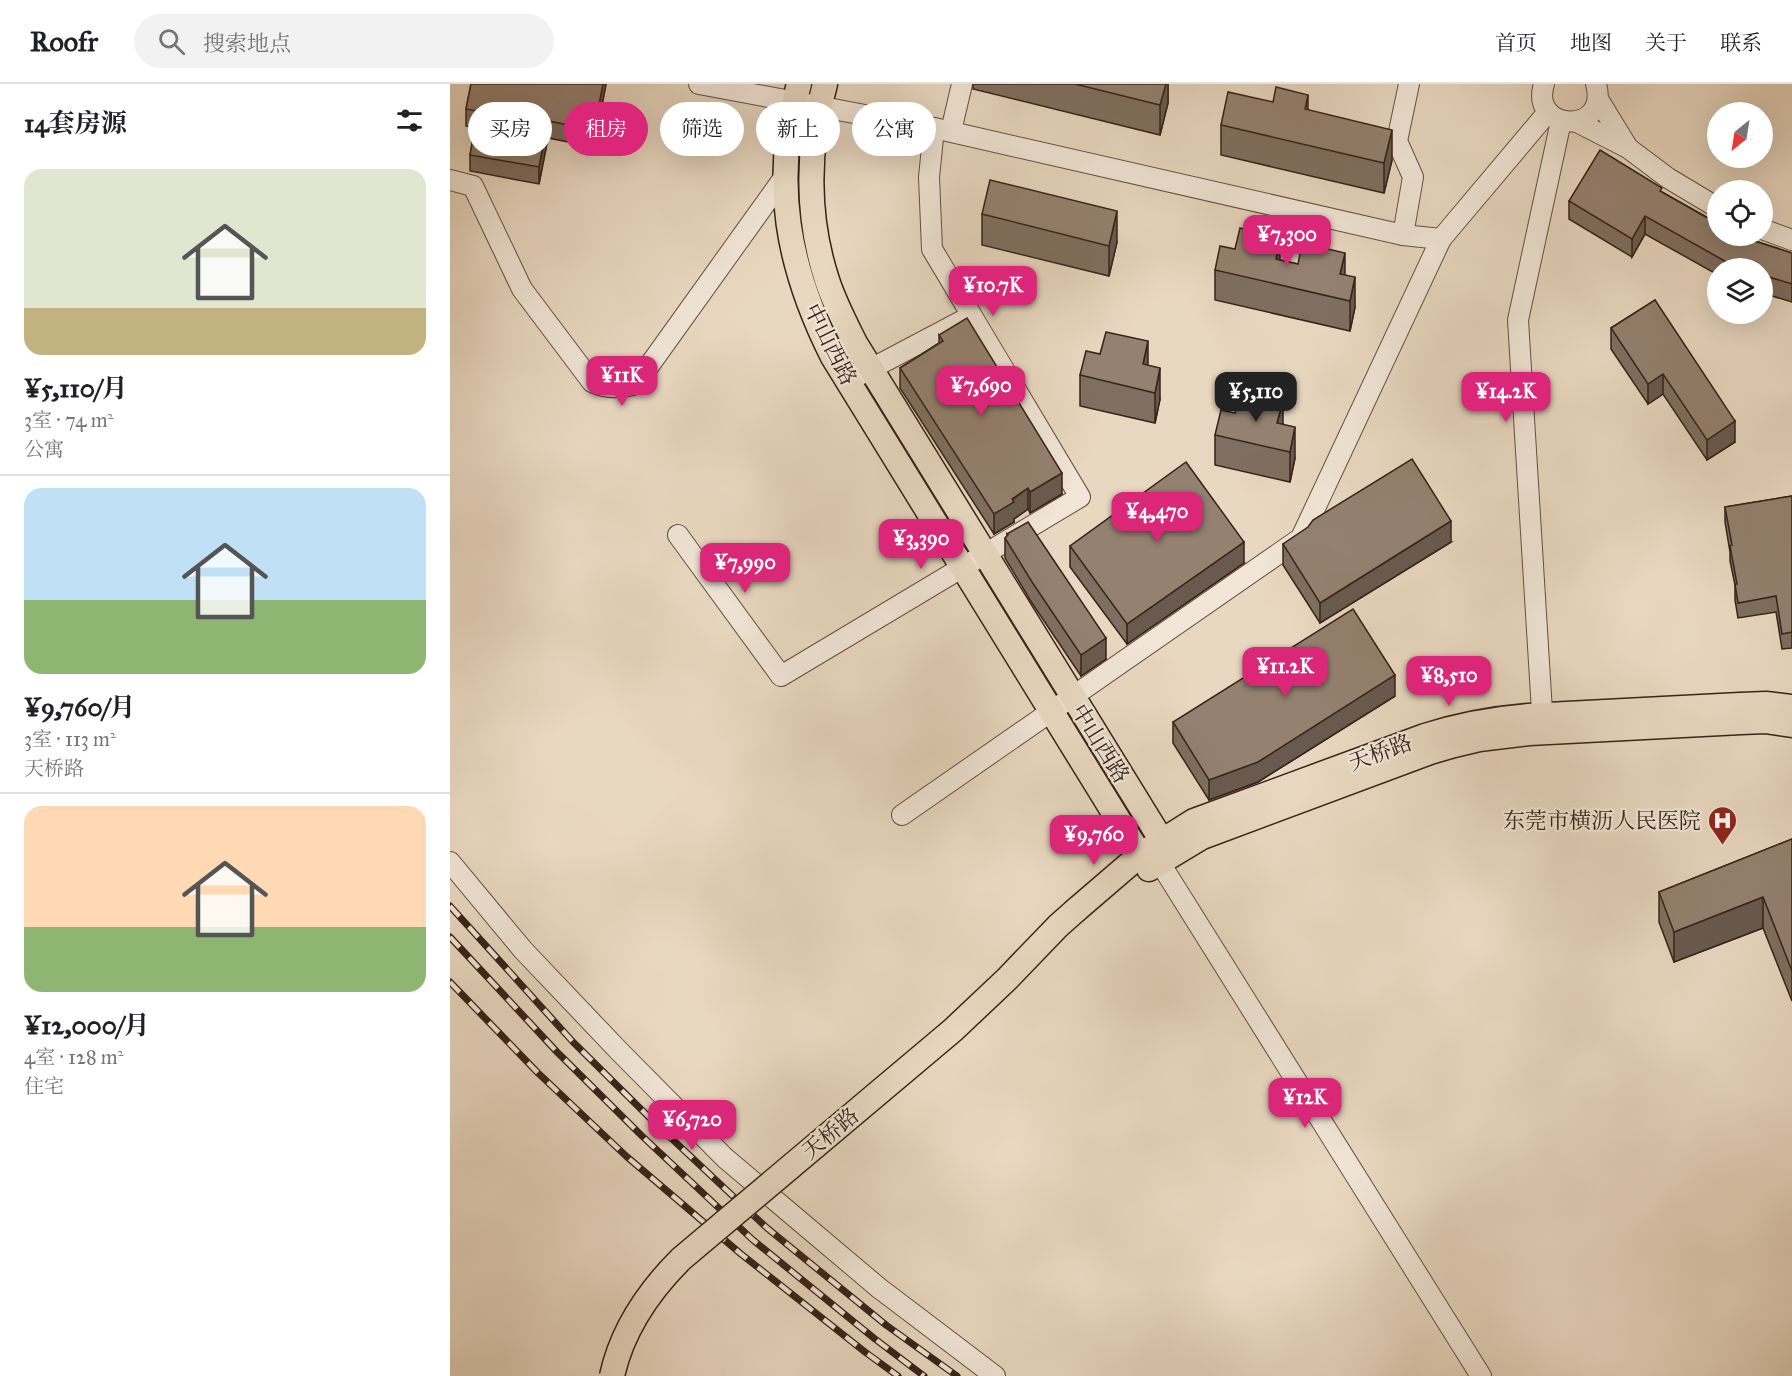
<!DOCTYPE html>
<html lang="zh">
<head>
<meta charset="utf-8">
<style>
  body { margin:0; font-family:"IM FELL Great Primer","Noto Serif SC",serif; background:#f2f2f2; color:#202124; height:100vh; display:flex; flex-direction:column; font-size:22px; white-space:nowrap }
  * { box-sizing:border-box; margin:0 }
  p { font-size:20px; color:#757577 }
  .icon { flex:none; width:33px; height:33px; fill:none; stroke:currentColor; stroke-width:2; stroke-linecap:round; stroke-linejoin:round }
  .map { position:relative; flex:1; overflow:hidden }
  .drawer { display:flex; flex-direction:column; background:#fff; width:450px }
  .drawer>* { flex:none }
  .banner { position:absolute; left:18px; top:18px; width:570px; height:54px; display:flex; gap:12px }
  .needle { width:39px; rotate:210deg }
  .fabs { position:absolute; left:1257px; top:18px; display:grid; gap:12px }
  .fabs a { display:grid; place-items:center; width:66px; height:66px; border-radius:50%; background:#fff; box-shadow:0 6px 24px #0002; font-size:30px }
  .price { position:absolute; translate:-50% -51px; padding:0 14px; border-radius:12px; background:#db2777; color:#fff; font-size:20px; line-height:39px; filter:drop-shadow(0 2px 3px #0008) }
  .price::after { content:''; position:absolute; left:50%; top:36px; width:18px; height:14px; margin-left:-9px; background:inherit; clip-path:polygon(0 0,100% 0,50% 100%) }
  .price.selected { background:#222; color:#fff }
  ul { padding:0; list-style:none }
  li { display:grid; align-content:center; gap:12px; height:318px; padding:0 24px }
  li+li { border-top:2px solid #e0e0e0 }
  li span { display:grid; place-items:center; height:186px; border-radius:18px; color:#555 }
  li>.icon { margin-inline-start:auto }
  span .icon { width:108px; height:108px; fill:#fffc; stroke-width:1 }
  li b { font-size:26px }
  h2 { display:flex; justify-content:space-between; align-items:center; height:72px; padding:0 24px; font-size:26px }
  .chip { padding:0 21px; border-radius:27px; background:#fff; box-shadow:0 6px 24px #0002; font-size:21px; line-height:54px }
  .chip.selected { background:#db2777; color:#fff }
  header { display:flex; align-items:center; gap:36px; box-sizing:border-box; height:84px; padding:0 30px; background:#fff; border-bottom:2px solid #e0e0e0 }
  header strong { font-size:28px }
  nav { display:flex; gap:33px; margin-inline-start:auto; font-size:21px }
  .search { width:420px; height:54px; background:#f2f2f2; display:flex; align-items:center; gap:15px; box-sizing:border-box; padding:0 21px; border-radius:33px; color:#757577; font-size:22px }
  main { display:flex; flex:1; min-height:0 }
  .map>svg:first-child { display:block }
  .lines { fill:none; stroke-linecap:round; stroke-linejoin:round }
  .minor-casing { stroke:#645043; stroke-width:22 }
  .major-casing { stroke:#382219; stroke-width:27 }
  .minor { stroke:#f1e6d7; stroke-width:20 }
  .major { stroke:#e9d8c1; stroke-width:24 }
  .rail-casing { stroke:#382219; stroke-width:7 }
  .rail { stroke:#f1e6d7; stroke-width:4.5; stroke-dasharray:14; stroke-linecap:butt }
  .major-bridge-casing { stroke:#382219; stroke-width:27; stroke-linecap:butt }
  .major-bridge { stroke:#e9d8c1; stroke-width:24 }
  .wall { fill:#7f6f60; stroke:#382219; stroke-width:1.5 }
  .shaded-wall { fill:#685a4e; stroke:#382219; stroke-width:1.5 }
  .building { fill:#948170; stroke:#382219; stroke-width:1.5 }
  .labels { text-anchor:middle; stroke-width:4.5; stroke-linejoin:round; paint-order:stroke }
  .street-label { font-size:22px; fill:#382219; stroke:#f1e6d7 }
  .poi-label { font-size:22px; fill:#382219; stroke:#f1e6d7; text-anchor:end }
</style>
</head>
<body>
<header>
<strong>Roofr</strong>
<div class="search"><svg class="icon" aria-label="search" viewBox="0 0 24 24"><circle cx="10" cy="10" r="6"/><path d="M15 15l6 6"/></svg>搜索地点</div>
<nav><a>首页</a><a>地图</a><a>关于</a><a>联系</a></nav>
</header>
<main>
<section class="drawer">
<h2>14套房源<svg class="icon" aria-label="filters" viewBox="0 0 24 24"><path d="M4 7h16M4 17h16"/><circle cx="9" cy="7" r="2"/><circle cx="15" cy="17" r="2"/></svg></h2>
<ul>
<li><span style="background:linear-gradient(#dfe7d0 75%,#c2b280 0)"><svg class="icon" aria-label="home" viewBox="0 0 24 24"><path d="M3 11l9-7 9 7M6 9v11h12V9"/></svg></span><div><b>¥5,110/月</b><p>3室 · 74 m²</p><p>公寓</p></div></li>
<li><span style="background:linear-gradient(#bfe0f5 60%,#8fb573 0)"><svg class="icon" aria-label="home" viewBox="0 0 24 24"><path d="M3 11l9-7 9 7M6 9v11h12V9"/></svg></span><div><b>¥9,760/月</b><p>3室 · 113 m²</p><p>天桥路</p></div></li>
<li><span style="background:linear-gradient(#ffd9b3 65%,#8fb573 0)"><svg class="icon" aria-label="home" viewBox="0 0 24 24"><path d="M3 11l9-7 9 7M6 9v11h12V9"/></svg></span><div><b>¥12,000/月</b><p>4室 · 128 m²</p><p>住宅</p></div></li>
</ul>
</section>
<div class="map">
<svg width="1342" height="1292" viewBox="0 0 1342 1292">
  <rect width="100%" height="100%" fill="#e9d8c1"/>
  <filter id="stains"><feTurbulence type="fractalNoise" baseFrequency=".00333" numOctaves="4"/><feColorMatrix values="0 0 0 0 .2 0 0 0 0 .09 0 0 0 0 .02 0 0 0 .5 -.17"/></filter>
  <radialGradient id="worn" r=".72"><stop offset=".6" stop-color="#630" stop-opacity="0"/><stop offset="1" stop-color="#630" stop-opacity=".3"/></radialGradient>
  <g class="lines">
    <defs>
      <g id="minor">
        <path d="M249,0L484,44L953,151L991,155"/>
        <path d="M1094,0C1079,48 1160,52 1146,0"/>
        <path d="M1148,15L1178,64"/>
        <path d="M1127,38L1178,64L1218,94L1268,124"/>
        <path d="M501,47L512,0"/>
        <path d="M0,96L23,102L72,205L142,298C157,305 170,305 186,300L335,92"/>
        <path d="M1312,145L1342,156"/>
        <path d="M953,151L963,93L947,57L959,0"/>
        <path d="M398,297L521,232"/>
        <path d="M228,451L331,592L630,413L482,165L479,93L484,44"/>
        <path d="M1093,644L1068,236L1111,37"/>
        <path d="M452,731L851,454L991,155L1098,28"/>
        <path d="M0,778L73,866L169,967L275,1074L429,1204L545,1292"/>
        <path d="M710,779L1031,1292"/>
      </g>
      <g id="major">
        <path d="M349,0C321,98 338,184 383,273L690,771L710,779"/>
        <path d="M375,0C357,64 356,132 377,196C384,218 395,239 405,259L712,757L710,779"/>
        <path d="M699,785L752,753L980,668L1004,661L1029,655L1079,649L1291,638L1315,637L1342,641"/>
        <path d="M626,826L690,771L744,737L975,652C1009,641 1042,635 1078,632L1290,621L1316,620L1342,623"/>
      </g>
    </defs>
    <use href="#minor" class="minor-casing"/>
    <use href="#major" class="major-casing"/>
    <use href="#minor" class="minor"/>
    <use href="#major" class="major"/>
    <defs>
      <g id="rail">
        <path d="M0,822L123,958L205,1039L317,1144L436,1241L507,1292"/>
        <path d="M0,853L107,968L192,1052L303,1156L425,1255L474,1292"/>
        <path d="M0,898L88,989L176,1072L291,1170L415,1268L448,1292"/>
      </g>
    </defs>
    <use href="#rail" class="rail-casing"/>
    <use href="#rail" class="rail"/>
    <defs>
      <path id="major-bridge" d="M162,1292C172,1246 198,1208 231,1175L503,946L557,895L608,842L626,826"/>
    </defs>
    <use href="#major-bridge" class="major-bridge-casing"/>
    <use href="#major-bridge" class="major-bridge"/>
  </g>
  <g class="wall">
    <path d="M21,0H156L144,63L98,54L89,100L20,87V71L25,44L16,42V25Z"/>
    <path d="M523,0H718V19L710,51L523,5Z"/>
    <path d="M858,26L942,76L934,109L771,71V41Z"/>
    <path d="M1212,108L1292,153L1342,169V218L1312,209V184H1268V191L1195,150L1182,173L1119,135V117Z"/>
    <path d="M532,130L667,158L659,192L532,161Z"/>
    <path d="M830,176L895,191L905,223L900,247L765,216V186Z"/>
    <path d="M1205,216L1285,358L1257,376L1213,310L1198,320L1161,265V244Z"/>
    <path d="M489,251L612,410L580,429L578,425L564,435V438L544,450L450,304V284L489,259Z"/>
    <path d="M698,281L710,315L705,339L630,322V291Z"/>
    <path d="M833,340L845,374L840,398L765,381V351Z"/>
    <path d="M1342,412V564L1332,565L1326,528L1288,534L1285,516V501L1280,477V468L1275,438V423Z"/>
    <path d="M557,450L656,575L631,592L582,519L555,474V454L557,452Z"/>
    <path d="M1001,458L870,539L833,481V460Z"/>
    <path d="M620,462L794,479L677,560L620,483Z"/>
    <path d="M945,612L808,698L759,716L723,659V638Z"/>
    <path d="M1342,755V917L1313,844L1224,878L1209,838V808Z"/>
  </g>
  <g class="shaded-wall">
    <path d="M153,0H156L144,63V46Z"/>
    <path d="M716,0H718V19L710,51V21Z"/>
    <path d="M858,11V41L855,25Z"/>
    <path d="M98,37V54L89,100V83Z"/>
    <path d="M942,46V76L934,109V79Z"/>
    <path d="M667,127V158L659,192V162Z"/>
    <path d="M1195,132V150L1182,173V155Z"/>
    <path d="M830,154V184L826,175Z"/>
    <path d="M895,169V199L890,190Z"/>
    <path d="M905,193V223L900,247V217Z"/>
    <path d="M698,257V288L693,280Z"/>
    <path d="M710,284V315L705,339V309Z"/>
    <path d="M1213,290V310L1198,320V300Z"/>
    <path d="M833,317V347L827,339Z"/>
    <path d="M1285,337V358L1257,376V356Z"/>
    <path d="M845,343V374L840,398V368Z"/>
    <path d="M612,389V410L580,429V408Z"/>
    <path d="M578,404V425L564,435V438L544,450V430Z"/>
    <path d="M1001,437V458L870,539V519Z"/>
    <path d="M794,458V479L677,560V540Z"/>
    <path d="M656,554V575L631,592V571Z"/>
    <path d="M945,591V612L808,698L759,716V696Z"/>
    <path d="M1313,813V844L1224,878V848Z"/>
  </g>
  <g class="building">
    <path d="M21,0H153L144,46L98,37L89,83L20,71L28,27L16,25Z"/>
    <path d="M625,0H716L710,21Z"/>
    <path d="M826,3L858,11L855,25L942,46L934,79L771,41L778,8L823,18Z"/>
    <path d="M1150,66L1212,104L1210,107L1268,140V152H1288L1292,153L1342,169V200L1312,191V184H1294L1280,180L1195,132L1182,155L1119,117Z"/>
    <path d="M540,96L667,127L659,162L532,130Z"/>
    <path d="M790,144L830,154L826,175L848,180L852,159L895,169L890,190L905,193L900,217L765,186L770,162L785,165Z"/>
    <path d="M1205,216L1285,337L1257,356L1213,290L1198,300L1161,244Z"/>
    <path d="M517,234L612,389L580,408L578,404L562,415L564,418L544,430L450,284L493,257L489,251Z"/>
    <path d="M656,248L698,257L693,280L710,284L705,309L630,291L636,267L650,270Z"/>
    <path d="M791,307L833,317L827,339L845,343L840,368L765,351L771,326L785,329Z"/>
    <path d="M962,375L1001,437L870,519L833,460L858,443L863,436Z"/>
    <path d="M736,378L794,458L677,540L620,462Z"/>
    <path d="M1342,412V548L1332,550L1326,512L1288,519L1285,500H1287L1280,462L1282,461L1275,423Z"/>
    <path d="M578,438L656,554L631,571L582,498L555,454L558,451L557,450Z"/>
    <path d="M903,525L945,591L808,678L759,696L723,638Z"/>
    <path d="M1342,755V887L1313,813L1224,848L1209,808Z"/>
  </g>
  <defs>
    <symbol id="hospital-pin" viewBox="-11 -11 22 30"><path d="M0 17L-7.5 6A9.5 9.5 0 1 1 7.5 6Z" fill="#8f2418" stroke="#f1e6d7"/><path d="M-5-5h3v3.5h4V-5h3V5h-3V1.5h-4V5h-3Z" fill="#fff"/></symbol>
  </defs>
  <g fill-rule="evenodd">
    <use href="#hospital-pin" x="1256" y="720" width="33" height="45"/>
  </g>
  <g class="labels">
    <g class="street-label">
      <text transform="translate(381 260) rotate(63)" y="8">中山西路</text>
      <text transform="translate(651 659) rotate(58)" y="8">中山西路</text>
      <text transform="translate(930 668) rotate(-20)" y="8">天桥路</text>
      <text transform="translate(380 1049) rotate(-40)" y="8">天桥路</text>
    </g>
    <g class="poi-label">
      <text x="1251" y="744">东莞市横沥人民医院</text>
    </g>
  </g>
  <rect width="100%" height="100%" filter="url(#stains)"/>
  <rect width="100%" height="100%" fill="url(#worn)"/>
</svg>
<div class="fabs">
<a><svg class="needle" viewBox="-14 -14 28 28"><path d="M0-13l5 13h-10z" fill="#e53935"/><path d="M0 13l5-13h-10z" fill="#757577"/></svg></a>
<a><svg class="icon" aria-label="locate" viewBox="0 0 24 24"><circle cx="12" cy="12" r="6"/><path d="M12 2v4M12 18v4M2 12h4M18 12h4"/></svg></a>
<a><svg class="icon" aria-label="layers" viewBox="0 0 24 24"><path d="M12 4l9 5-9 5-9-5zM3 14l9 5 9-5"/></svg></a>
</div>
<b class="price" style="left:837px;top:182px">¥7,300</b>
<b class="price" style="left:543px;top:233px">¥10.7K</b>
<b class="price" style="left:172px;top:323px">¥11K</b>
<b class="price" style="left:531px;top:333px">¥7,690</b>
<b class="price selected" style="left:806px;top:339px">¥5,110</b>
<b class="price" style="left:1056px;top:339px">¥14.2K</b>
<b class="price" style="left:707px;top:459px">¥4,470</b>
<b class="price" style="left:471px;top:486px">¥3,390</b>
<b class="price" style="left:295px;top:510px">¥7,990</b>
<b class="price" style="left:835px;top:614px">¥11.2K</b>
<b class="price" style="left:999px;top:623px">¥8,510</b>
<b class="price" style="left:644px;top:782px">¥9,760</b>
<b class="price" style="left:855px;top:1045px">¥12K</b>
<b class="price" style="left:242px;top:1067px">¥6,720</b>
<div class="banner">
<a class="chip">买房</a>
<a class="chip selected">租房</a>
<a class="chip">筛选</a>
<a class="chip">新上</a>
<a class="chip">公寓</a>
</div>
</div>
</main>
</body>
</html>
